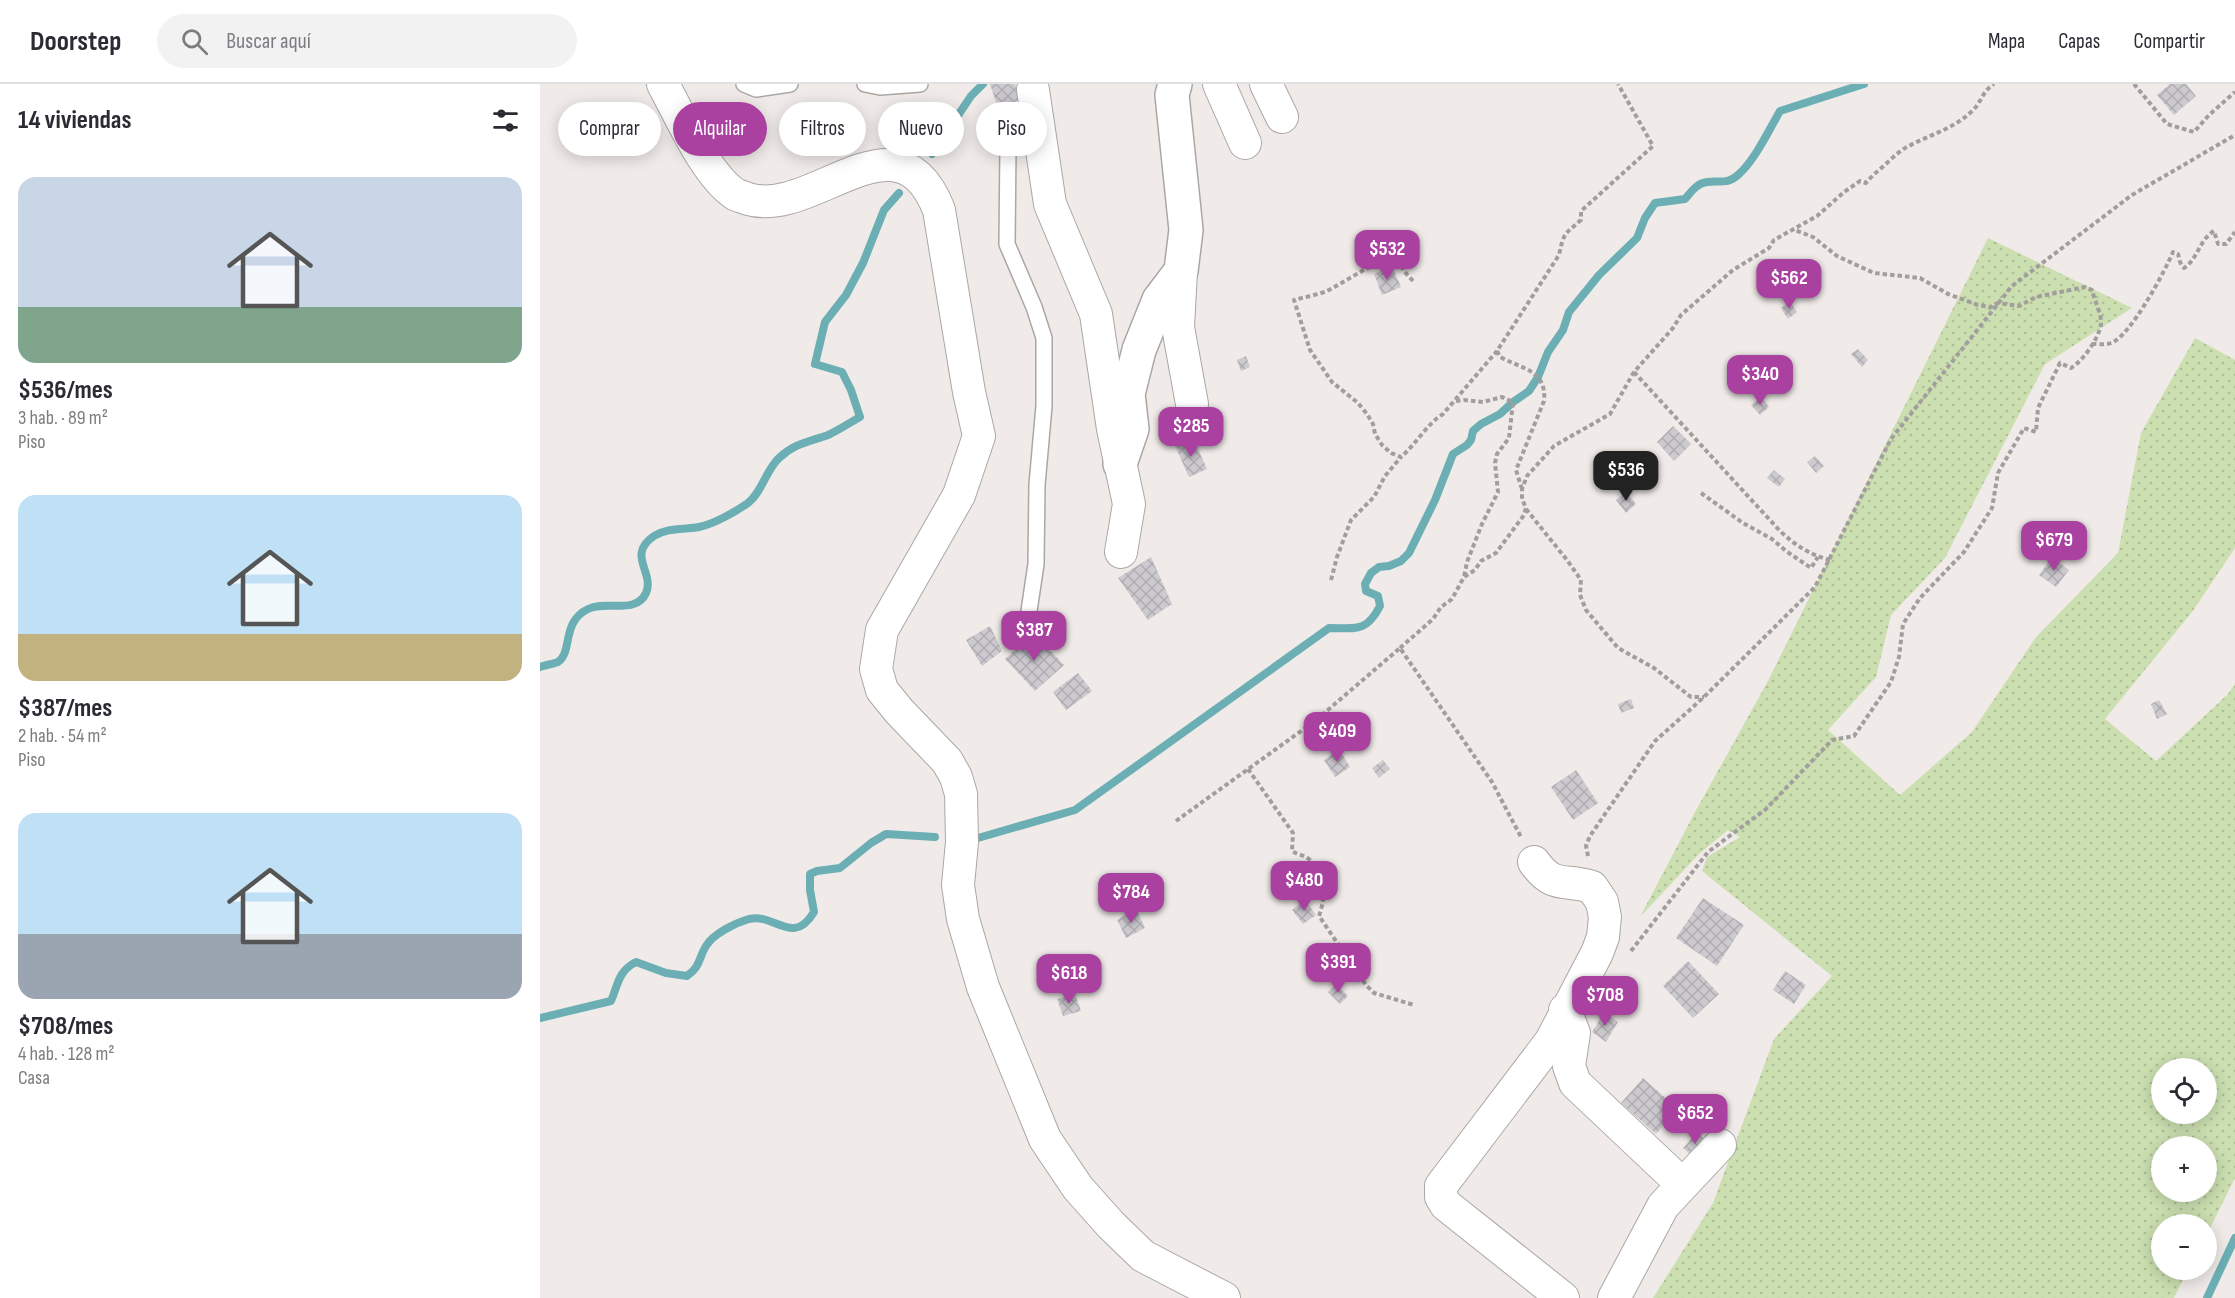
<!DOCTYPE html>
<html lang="es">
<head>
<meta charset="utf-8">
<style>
  body { margin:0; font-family:"Sofia Sans Condensed",sans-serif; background:#f2f2f3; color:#2b2b33; height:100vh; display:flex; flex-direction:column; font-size:22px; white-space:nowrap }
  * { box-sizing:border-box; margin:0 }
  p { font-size:20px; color:#7c7c81 }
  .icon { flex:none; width:33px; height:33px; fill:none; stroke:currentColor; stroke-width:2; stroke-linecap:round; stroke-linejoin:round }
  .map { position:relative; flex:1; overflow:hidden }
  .drawer { display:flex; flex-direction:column; background:#fff; width:540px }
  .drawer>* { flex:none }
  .hud { position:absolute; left:18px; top:18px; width:570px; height:54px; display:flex; gap:12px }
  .fabs { position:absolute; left:1611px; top:974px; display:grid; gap:12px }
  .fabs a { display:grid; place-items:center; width:66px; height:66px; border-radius:50%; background:#fff; box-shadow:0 3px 15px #0003; font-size:30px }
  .price { position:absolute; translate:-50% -51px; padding:0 14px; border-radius:12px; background:#aa40a0; color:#fff; font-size:20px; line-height:39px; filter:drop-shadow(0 2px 3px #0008) }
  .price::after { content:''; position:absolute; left:50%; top:36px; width:18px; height:14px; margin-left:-9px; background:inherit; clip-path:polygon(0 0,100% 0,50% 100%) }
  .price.on { background:#222; color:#fff }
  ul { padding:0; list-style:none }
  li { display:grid; align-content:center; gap:12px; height:318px; padding:0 18px }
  li span { display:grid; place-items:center; height:186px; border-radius:18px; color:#555 }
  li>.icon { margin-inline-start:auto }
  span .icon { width:108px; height:108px; fill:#fffc; stroke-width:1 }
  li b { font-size:26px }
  h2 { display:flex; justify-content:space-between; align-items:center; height:72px; padding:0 18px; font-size:26px }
  .tag { padding:0 21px; border-radius:27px; background:#fff; box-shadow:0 3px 15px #0003; font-size:21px; line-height:54px }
  .tag.on { background:#aa40a0; color:#fff }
  header { display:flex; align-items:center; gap:36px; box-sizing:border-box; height:84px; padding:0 30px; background:#fff; border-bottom:2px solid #e1e1e2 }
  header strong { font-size:28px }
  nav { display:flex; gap:33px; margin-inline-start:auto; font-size:21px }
  .search { width:420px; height:54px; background:#f2f2f3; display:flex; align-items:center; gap:15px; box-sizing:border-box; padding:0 21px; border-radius:33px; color:#7c7c81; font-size:22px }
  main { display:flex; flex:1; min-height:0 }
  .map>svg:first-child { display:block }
  .grass { fill:url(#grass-dots); fill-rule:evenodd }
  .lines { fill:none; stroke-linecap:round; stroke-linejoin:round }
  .stream { stroke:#6bafb5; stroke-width:8 }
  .building { fill:url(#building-cross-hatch) }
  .lane-casing { stroke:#aba7a4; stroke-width:18 }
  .street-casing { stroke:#aba7a4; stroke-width:34 }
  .secondary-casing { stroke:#aba7a4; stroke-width:36 }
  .path { stroke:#a29e9d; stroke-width:4; stroke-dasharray:4.5 3; stroke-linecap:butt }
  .lane { stroke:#fff; stroke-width:15 }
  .street { stroke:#fff; stroke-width:32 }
  .secondary { stroke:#fff; stroke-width:33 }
</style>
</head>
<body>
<header>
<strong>Doorstep</strong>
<div class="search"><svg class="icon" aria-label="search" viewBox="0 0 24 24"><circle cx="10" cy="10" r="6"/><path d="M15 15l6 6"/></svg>Buscar aquí</div>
<nav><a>Mapa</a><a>Capas</a><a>Compartir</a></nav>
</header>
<main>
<section class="drawer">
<h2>14 viviendas<svg class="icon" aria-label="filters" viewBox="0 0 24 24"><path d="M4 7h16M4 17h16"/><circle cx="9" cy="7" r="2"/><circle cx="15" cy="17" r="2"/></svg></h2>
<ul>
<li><span style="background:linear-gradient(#c9d6e8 70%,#7fa58c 0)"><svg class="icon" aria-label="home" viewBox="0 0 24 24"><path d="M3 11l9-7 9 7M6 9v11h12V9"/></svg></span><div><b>$536/mes</b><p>3 hab. · 89 m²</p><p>Piso</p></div></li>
<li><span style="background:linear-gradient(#bfe0f5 75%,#c2b280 0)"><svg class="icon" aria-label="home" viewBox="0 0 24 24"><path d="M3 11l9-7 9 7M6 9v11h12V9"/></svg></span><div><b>$387/mes</b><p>2 hab. · 54 m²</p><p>Piso</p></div></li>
<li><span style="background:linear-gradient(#bfe0f5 65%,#9aa5b1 0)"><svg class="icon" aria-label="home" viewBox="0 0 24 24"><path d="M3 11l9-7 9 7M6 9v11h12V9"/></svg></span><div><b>$708/mes</b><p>4 hab. · 128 m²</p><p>Casa</p></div></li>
</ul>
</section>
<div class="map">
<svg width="1695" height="1214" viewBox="0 0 1695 1214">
  <defs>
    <pattern id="grass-dots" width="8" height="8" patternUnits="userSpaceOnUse" patternTransform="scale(1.5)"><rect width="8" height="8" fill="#cbdfb0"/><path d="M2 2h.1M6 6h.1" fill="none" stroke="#aebf97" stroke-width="1.8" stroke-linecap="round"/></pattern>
    <pattern id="building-cross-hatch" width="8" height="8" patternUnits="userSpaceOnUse" patternTransform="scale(1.5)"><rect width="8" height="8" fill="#cccacf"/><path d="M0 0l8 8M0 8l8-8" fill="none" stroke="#afadb1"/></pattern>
  </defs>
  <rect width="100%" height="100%" fill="#f0ebe9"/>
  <path class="grass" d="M1448,154L1592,224L1505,280L1405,474L1351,531L1336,593L1288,646L1360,711L1432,648L1496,553L1578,469L1601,349L1655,254L1695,276V464L1652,528L1565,635L1616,677L1688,610L1695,600V1094L1667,1150L1666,1140H1622V1185H1648L1634,1214H1113L1173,1119L1234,955L1292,892L1162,787L1167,773L1200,753L1188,746L1159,770L1100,833L1154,730L1228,597ZM1622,984H1666V1029H1622ZM1622,1062H1666V1107H1622Z"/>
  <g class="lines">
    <g class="stream">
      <path d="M392,70L431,12L443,0"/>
      <path d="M0,583C5,581 13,580 18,578C33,568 21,538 48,525C66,516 96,531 106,509C115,489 86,471 114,452C128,443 144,446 159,443C174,440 195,428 208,419C222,408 226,386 239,374C255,359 269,358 288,351C299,346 309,339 320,333L311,306L302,288L275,280L285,238L306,211L323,179L344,126L359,109"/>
      <path d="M438,754L535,726L789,544C816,544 826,549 840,522L838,512L826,507L825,500L831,489L839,483L849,482L861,477L869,469L895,416L913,370L927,361L931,356L933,347L941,340L960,330L973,318L989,307L998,293L1008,268L1023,246L1029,228L1059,191L1097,154L1105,134L1115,119L1145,115C1151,108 1157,99 1167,98C1179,96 1187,101 1198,91C1215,76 1229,46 1240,27L1324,0"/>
      <path d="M0,934L71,917C78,901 78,887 96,878L126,889L147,892C161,882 158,875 166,862C173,850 195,839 209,835C235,829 253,863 274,828L270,806V790L277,787L300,784L331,759L346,750L395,753"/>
      <path d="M1667,1214L1695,1154"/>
    </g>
  </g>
  <g class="building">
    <path d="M450,0H475L480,16L458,24Z"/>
    <path d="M1630,0H1646L1656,12L1634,31L1617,11Z"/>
    <path d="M852,182L861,203L842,211L834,190Z"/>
    <path d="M1250,218L1257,228L1248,235L1241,224Z"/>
    <path d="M1318,265L1328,276L1322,283L1311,270Z"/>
    <path d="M706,272L710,283L701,287L697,276Z"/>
    <path d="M1221,313L1229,323L1220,331L1211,321Z"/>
    <path d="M1133,342L1151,360L1134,377L1117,358Z"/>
    <path d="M653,354L667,385L649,393L635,362Z"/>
    <path d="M1275,372L1284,382L1276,389L1267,378Z"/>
    <path d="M1234,386L1245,395L1239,403L1227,394Z"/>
    <path d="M1086,408L1096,420L1086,429L1076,416Z"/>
    <path d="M611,473L632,520L608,536L578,494Z"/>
    <path d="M1512,473L1529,486L1516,503L1499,491Z"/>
    <path d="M450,542L462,567L442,582L426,556Z"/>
    <path d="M493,548L524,581L495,607L465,575Z"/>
    <path d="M538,589L552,607L526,626L513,608Z"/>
    <path d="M1091,615L1094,624L1081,629L1078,620Z"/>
    <path d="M1619,616L1627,630L1617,635L1611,620Z"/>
    <path d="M799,665L810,683L795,693L784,676Z"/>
    <path d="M843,676L850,685L839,694L832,684Z"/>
    <path d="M1036,686L1058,719L1033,736L1011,703Z"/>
    <path d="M1163,814L1204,841L1177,882L1136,854Z"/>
    <path d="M765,816L776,831L763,840L752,826Z"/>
    <path d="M596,825L605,844L586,854L577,836Z"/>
    <path d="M1148,877L1179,910L1153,934L1123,902Z"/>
    <path d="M1245,887L1266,901L1254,920L1233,906Z"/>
    <path d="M796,900L808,912L800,920L788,908Z"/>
    <path d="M535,910L541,927L523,932L517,915Z"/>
    <path d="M1064,929L1078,938L1066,958L1052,948Z"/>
    <path d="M1103,994L1138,1025L1116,1050L1081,1019Z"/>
    <path d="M1157,1049L1168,1058L1154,1074L1143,1064Z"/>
  </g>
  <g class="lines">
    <defs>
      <g id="lane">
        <path d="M204,0L216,5L250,0"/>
        <path d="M325,0L340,3L380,0"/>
        <path d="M485,554L496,480L497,401L504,322V254L494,223L467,160L468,61L490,17"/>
      </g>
      <g id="street">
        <path d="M123,0C140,31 166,91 195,110C198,112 204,113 208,115C274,135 358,21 399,126L429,308L439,352L419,411L342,546L336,585L342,606L359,627L407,677L416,693L421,710L422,758L418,801L423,835L443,903L505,1055L538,1104L571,1141L603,1172L684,1214"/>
        <path d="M679,0L705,59"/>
        <path d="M726,0L742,33"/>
        <path d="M493,6L510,120L556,230L573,345L589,420L581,468"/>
        <path d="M641,187L638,243L652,320"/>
        <path d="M994,778C1014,806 1024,794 1052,803L1062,818L1065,833L1063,853L1057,869L1011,957L901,1102V1113L906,1121L1023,1214"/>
        <path d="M1025,926L1034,949L1029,982L1035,999L1142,1100"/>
        <path d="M1074,1214L1123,1122L1180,1061"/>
      </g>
      <path id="secondary" d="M580,380L592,345L588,310L599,266L619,216L641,187L646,146L632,11L635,0"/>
    </defs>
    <use href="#lane" class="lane-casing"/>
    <use href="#street" class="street-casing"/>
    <use href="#secondary" class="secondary-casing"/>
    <g class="path">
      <path d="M1594,0L1627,40L1654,48L1669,31L1695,8"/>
      <path d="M873,197L863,186L861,173C829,179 814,193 787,207C777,211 765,213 754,216L770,266L792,298L818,319L827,330L833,340L835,350L842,361L851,369L861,373C875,361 888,339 903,330L957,267"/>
      <path d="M1552,260C1558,260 1566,261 1571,259C1590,253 1625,187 1633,168L1638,170L1640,178L1644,184C1658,175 1659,156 1674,147L1678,160H1686L1695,148"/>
      <path d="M1094,288L1240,447C1255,461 1270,471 1290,476"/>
      <path d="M916,317L924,316L943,318L962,313L973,318L969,354L957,370L955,379L958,408L942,440L927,478L924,493"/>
      <path d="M982,405L976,386L1004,317C1007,286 982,285 960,273L957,267L1019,171C1024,148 1024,151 1041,136V127L1113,62L1078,0"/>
      <path d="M1161,409L1203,439L1232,455L1246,467L1271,484L1278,473"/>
      <path d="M986,425L1027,476L1041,496L1040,511L1046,526L1078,564L1114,584L1151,613H1164"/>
      <path d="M791,496L797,473L811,436L834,413L845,392L861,373"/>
      <path d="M860,564L893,535L901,523L912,515L924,493L935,486L941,477L956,469L984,431L986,424L982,415V405L987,392L1014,362L1070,330L1094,288L1133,244L1141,231L1193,186L1229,164L1234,156L1277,132L1304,108L1320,97L1326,99L1334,90C1344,83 1352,73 1362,66C1384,52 1411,47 1431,28C1441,20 1442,7 1454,0"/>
      <path d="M708,685L753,749L752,767C758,771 764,771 769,775C787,790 786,812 779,832L826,901L834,909L874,921"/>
      <path d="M636,737L775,637L860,564L952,698L981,753"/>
      <path d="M1048,772L1046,762L1050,752L1115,657L1164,613L1275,503L1351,355L1472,202L1592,111L1695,51"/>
      <path d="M1091,867L1168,768L1226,725L1292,656L1314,652L1351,598L1359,573L1363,540L1380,514L1424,468L1452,424L1458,389L1484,344L1496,348L1498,324L1520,279L1531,284C1543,277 1559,254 1561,240C1562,231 1554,215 1552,206L1545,203L1496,213L1479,222L1458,219L1451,223L1438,221L1408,210L1380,194L1334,189L1297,172L1273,153L1255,146"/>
    </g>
    <use href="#lane" class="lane"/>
    <use href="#street" class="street"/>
    <use href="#secondary" class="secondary"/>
  </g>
</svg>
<div class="fabs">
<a><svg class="icon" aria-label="locate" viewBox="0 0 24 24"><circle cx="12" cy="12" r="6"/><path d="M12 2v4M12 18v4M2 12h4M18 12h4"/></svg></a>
<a>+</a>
<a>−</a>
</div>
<b class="price" style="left:847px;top:197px">$532</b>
<b class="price" style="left:1249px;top:226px">$562</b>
<b class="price" style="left:1220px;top:322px">$340</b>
<b class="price" style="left:651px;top:374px">$285</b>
<b class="price on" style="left:1086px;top:418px">$536</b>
<b class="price" style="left:1514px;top:488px">$679</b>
<b class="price" style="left:494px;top:578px">$387</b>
<b class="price" style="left:797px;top:679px">$409</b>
<b class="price" style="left:764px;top:828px">$480</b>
<b class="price" style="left:591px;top:840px">$784</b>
<b class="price" style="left:798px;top:910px">$391</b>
<b class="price" style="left:529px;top:921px">$618</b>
<b class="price" style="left:1065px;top:943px">$708</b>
<b class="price" style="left:1155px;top:1061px">$652</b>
<div class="hud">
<a class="tag">Comprar</a>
<a class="tag on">Alquilar</a>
<a class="tag">Filtros</a>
<a class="tag">Nuevo</a>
<a class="tag">Piso</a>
</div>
</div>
</main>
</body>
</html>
